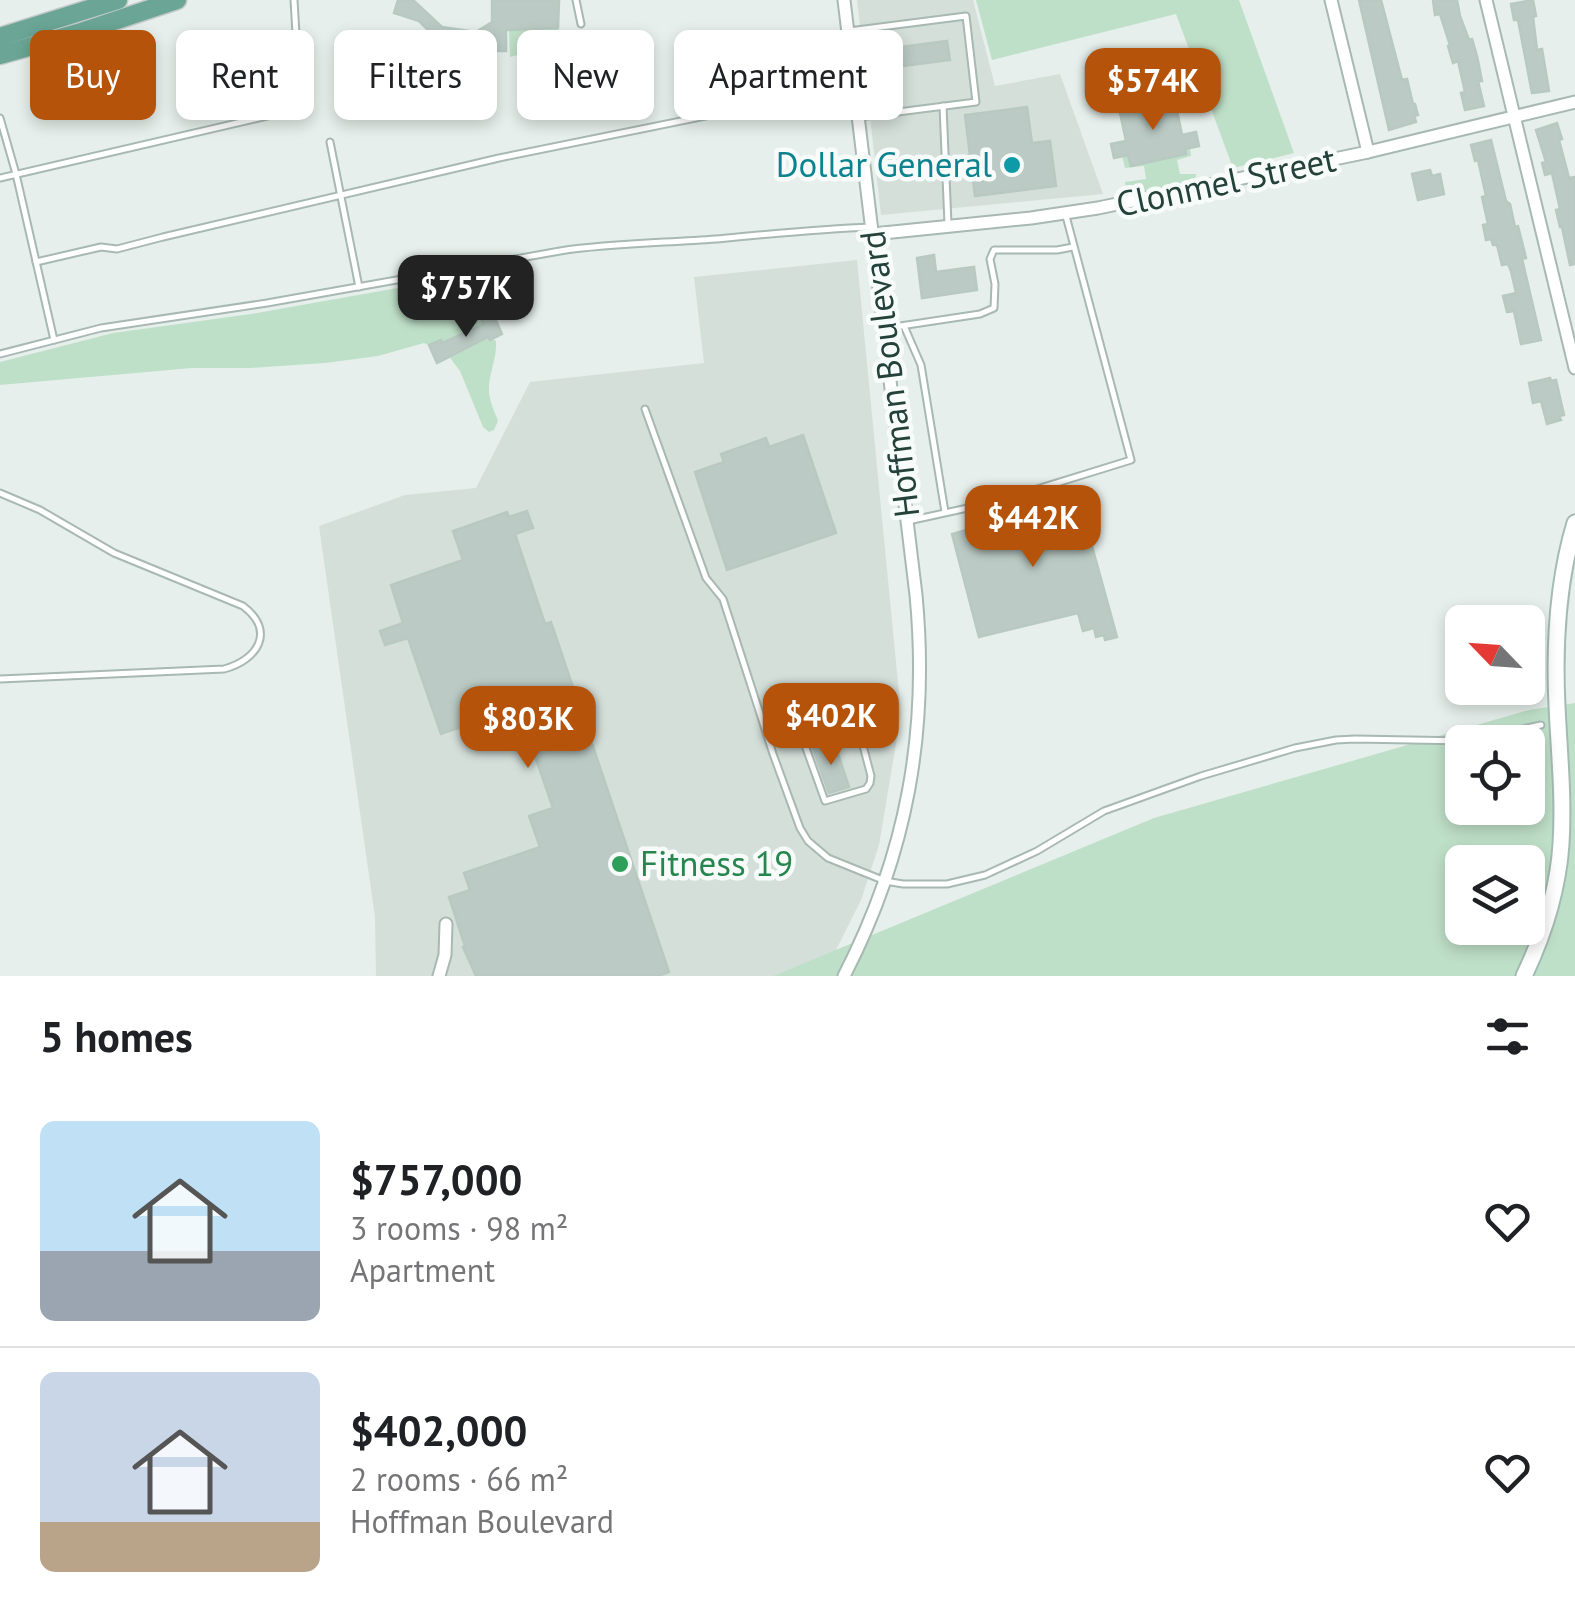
<!DOCTYPE html>
<html lang="en">
<head>
<meta charset="utf-8">
<style>
  body { margin:0; font-family:"PT Sans",sans-serif; background:#f2f2f2; color:#202124; height:100vh; display:flex; flex-direction:column; font-size:38px; white-space:nowrap }
  * { box-sizing:border-box; margin:0 }
  p { font-size:32px; color:#757577 }
  .icon { flex:none; width:55px; height:55px; fill:none; stroke:currentColor; stroke-width:2; stroke-linecap:round; stroke-linejoin:round }
  .map { position:relative; height:976px; overflow:hidden }
  .panel { display:flex; flex-direction:column; background:#fff; flex:1 }
  .panel>* { flex:none }
  .banner { position:absolute; left:30px; top:30px; width:1000px; height:90px; display:flex; gap:20px }
  .needle { width:65px; rotate:295deg }
  .tools { position:absolute; left:1445px; top:605px; display:grid; gap:20px }
  .tools a { display:grid; place-items:center; width:100px; height:100px; border-radius:15px; background:#fff; box-shadow:0 5px 15px #0003; font-size:50px }
  .price { position:absolute; translate:-50% -85px; padding:0 22px; border-radius:20px; background:#b45309; color:#fff; font-size:32px; line-height:65px; filter:drop-shadow(0 2px 5px #0008) }
  .price::after { content:''; position:absolute; left:50%; top:60px; width:30px; height:22px; margin-left:-15px; background:inherit; clip-path:polygon(0 0,100% 0,50% 100%) }
  .price.active { background:#222; color:#fff }
  ul { padding:0; list-style:none }
  li { display:flex; align-items:center; gap:30px; height:250px; padding:0 40px }
  li+li { border-top:2px solid #e0e0e0 }
  li span { display:grid; place-items:center; flex:none; width:280px; height:200px; border-radius:15px; color:#555 }
  li>.icon { margin-inline-start:auto }
  span .icon { width:120px; height:120px; fill:#fffc; stroke-width:1 }
  li b { font-size:42px }
  h2 { display:flex; justify-content:space-between; align-items:center; height:120px; padding:0 40px; font-size:42px }
  .tag { padding:0 35px; border-radius:15px; background:#fff; box-shadow:0 5px 15px #0003; font-size:35px; line-height:90px }
  .tag.active { background:#b45309; color:#fff }
  .map>svg:first-child { display:block }
  .built { fill:#d4dfda }
  .green { fill:#bfe0c8; fill-rule:evenodd }
  .building { fill:#bbcac4; stroke:#b8c9c2; stroke-width:2.5 }
  .lines { fill:none; stroke-linecap:round; stroke-linejoin:round }
  .lane-casing { stroke:#a8b8b2; stroke-width:9 }
  .street-casing { stroke:#a8b8b2; stroke-width:15 }
  .secondary-casing { stroke:#a4bbb3; stroke-width:19 }
  .primary-casing { stroke:#c2cac8; stroke-width:21 }
  .lane { stroke:#fff; stroke-width:5 }
  .street { stroke:#fff; stroke-width:11 }
  .secondary { stroke:#fff; stroke-width:15 }
  .primary { stroke:#6aa596; stroke-width:18 }
  .culture-dot { fill:#0f9aa8; stroke:#f7fbf9; stroke-width:4 }
  .leisure-dot { fill:#2e9e5b; stroke:#f7fbf9; stroke-width:4 }
  .labels { text-anchor:middle; stroke-width:9; stroke-linejoin:round; paint-order:stroke }
  .culture-label { font-size:35px; fill:#0d838f; stroke:#f7fbf9; text-anchor:end }
  .street-label { font-size:35px; fill:#24423a; stroke:#f7fbf9 }
  .leisure-label { font-size:35px; fill:#27864d; stroke:#f7fbf9; text-anchor:start }
</style>
</head>
<body>
<div class="map">
<svg width="1575" height="976" viewBox="0 0 1575 976">
  <rect width="100%" height="100%" fill="#e6efeb"/>
  <g class="built">
    <path d="M857,0H973L995,86L1060,74L1103,194L881,215Z"/>
    <path d="M857,260L901,714L879,845L861,900L823,976H376L375,917L319,526L405,495L476,488L530,382L704,363L694,277Z"/>
  </g>
  <g class="green">
    <path d="M976,0H1239L1294,153L1233,168L1176,14L992,60Z"/>
    <path d="M558,28V45L510,57L509,30Z"/>
    <path d="M1190,148L1191,156L1177,160L1180,174H1196L1195,180L1130,194L1126,190L1125,182L1146,179L1144,166L1125,168L1122,156L1128,155L1131,165L1185,154V149Z"/>
    <path d="M493,271L497,302L493,314L482,321L483,325L442,343L440,340L429,345L424,343L378,356L325,363L250,368H192L0,385V362L113,333L257,313Z"/>
    <path d="M488,337L496,341C497,357 490,371 489,386C488,399 494,410 498,421L494,430L489,432L483,427L460,371L448,355Z"/>
    <path d="M1575,703V976H773L1154,818L1529,710ZM1462,742H1528V808H1462ZM1462,862H1528V928H1462Z"/>
  </g>
  <g class="building">
    <path d="M398,0H413L442,27L476,32L492,22V0H559L558,28L506,30V51H495V35L465,47L447,44V41L431,33L419,21L394,13Z"/>
    <path d="M1359,0H1381L1402,80L1407,79L1413,104H1415L1418,115L1414,116L1416,122L1389,130Z"/>
    <path d="M1433,0H1457L1460,16L1469,40L1472,39L1477,56L1482,81H1478L1484,106L1465,110L1461,93L1465,92L1458,61L1453,63L1448,46L1450,45L1440,14L1435,15Z"/>
    <path d="M1533,0L1536,16L1533,17L1537,50L1542,49L1549,91L1532,93L1518,20H1514L1511,4Z"/>
    <path d="M947,41L950,60L895,67L893,48Z"/>
    <path d="M1174,96L1182,135L1196,132L1199,146L1185,149L1186,154L1131,166L1128,155L1114,158L1111,144L1126,141L1119,108Z"/>
    <path d="M1027,107L1032,143L1050,141L1056,186L975,196L965,115Z"/>
    <path d="M1557,123L1562,139L1559,140L1569,178L1575,177V264L1570,265L1562,227H1560L1556,210L1560,209L1552,173L1545,175L1542,163L1546,162L1536,130Z"/>
    <path d="M1491,140L1506,201L1510,204L1515,227L1518,226L1526,258L1522,259L1541,340L1521,344L1514,311L1507,312L1503,296L1516,293L1511,271L1508,264L1502,265L1497,245H1493L1491,239L1486,240L1483,225L1488,224L1482,197L1486,196L1478,160L1475,161L1471,145Z"/>
    <path d="M1430,170L1432,176L1440,174L1444,194L1418,200L1412,174Z"/>
    <path d="M934,255L936,272L974,267L977,290L922,298L917,258Z"/>
    <path d="M494,316L502,334L490,340L488,337L437,363L429,345L441,340L442,343L483,325L482,321Z"/>
    <path d="M1550,378L1551,381L1556,380L1564,415L1559,416L1561,420L1547,424L1541,401L1533,403L1529,383Z"/>
    <path d="M803,435L836,533L727,570L695,472L724,462L721,454L766,438L769,447Z"/>
    <path d="M1079,499L1117,637L1105,640L1104,635L1096,637L1094,628L1083,631L1078,613L979,637L952,534L987,524L985,517L1040,502L1042,509Z"/>
    <path d="M527,511L533,528L515,534L545,624L551,622L669,972L658,976H476L463,947L465,946L449,897L470,890L464,873L540,847L529,816L553,808L518,707L441,734L408,638L385,645L380,631L403,623L391,585L463,560L453,531L507,512L509,517Z"/>
    <path d="M834,742L849,787L829,793L813,749Z"/>
  </g>
  <g class="lines">
    <defs>
      <g id="lane">
        <path d="M576,0L581,24"/>
        <path d="M849,31L966,16L976,102L859,117"/>
        <path d="M943,106L948,224"/>
        <path d="M0,118L16,174L54,340"/>
        <path d="M330,142L359,287"/>
        <path d="M0,178L306,107L309,101V93L296,34L294,0"/>
        <path d="M36,262L101,247L117,249L163,237L499,158L853,86"/>
        <path d="M904,326L921,365L945,512"/>
        <path d="M887,328L980,314L994,308L995,284L990,259L994,250H1057L1073,247"/>
        <path d="M0,354L101,328L267,303L560,251C612,243 664,243 716,239C768,234 818,229 871,227"/>
        <path d="M645,409L706,578L723,599L773,754L800,828L808,841L828,858L885,881L903,884H947L985,875L1037,851L1104,811L1201,776L1295,748L1336,740L1355,739L1467,741L1541,725"/>
        <path d="M0,493L40,510L114,553L243,606C276,631 258,660 224,669L0,679"/>
        <path d="M908,521L995,502L1131,460L1066,216"/>
        <path d="M802,737L825,801L866,789L870,783L871,776L856,719"/>
      </g>
      <g id="street">
        <path d="M1331,0L1368,152"/>
        <path d="M1486,0L1575,368"/>
        <path d="M873,234L1031,218L1098,208L1368,152L1575,102"/>
        <path d="M439,976L445,955L446,924"/>
        <path d="M844,976C907,854 929,731 916,595L844,0"/>
      </g>
      <path id="secondary" d="M1524,976C1544,934 1558,890 1561,844C1564,798 1559,751 1557,706C1554,644 1557,583 1575,523"/>
      <g id="primary">
        <path d="M0,37L118,0"/>
        <path d="M0,55L78,33L177,0"/>
      </g>
    </defs>
    <use href="#lane" class="lane-casing"/>
    <use href="#street" class="street-casing"/>
    <use href="#secondary" class="secondary-casing"/>
    <use href="#primary" class="primary-casing"/>
    <use href="#lane" class="lane"/>
    <use href="#street" class="street"/>
    <use href="#secondary" class="secondary"/>
    <use href="#primary" class="primary"/>
  </g>
  <circle class="culture-dot" cx="1012" cy="165" r="10"/>
  <circle class="leisure-dot" cx="620" cy="864" r="10"/>
  <g class="labels">
    <g class="culture-label">
      <text x="992" y="177">Dollar General</text>
    </g>
    <g class="street-label">
      <text transform="translate(1226 182) rotate(-12)" y="12">Clonmel Street</text>
      <text transform="translate(890 374) rotate(-97)" y="12">Hoffman Boulevard</text>
    </g>
    <g class="leisure-label">
      <text x="640" y="876">Fitness 19</text>
    </g>
  </g>
</svg>
<div class="tools">
<a><svg class="needle" viewBox="-14 -14 28 28"><path d="M0-13l5 13h-10z" fill="#e53935"/><path d="M0 13l5-13h-10z" fill="#757577"/></svg></a>
<a><svg class="icon" aria-label="locate" viewBox="0 0 24 24"><circle cx="12" cy="12" r="6"/><path d="M12 2v4M12 18v4M2 12h4M18 12h4"/></svg></a>
<a><svg class="icon" aria-label="layers" viewBox="0 0 24 24"><path d="M12 4l9 5-9 5-9-5zM3 14l9 5 9-5"/></svg></a>
</div>
<b class="price" style="left:1153px;top:133px">$574K</b>
<b class="price active" style="left:466px;top:340px">$757K</b>
<b class="price" style="left:1033px;top:570px">$442K</b>
<b class="price" style="left:831px;top:768px">$402K</b>
<b class="price" style="left:528px;top:771px">$803K</b>
<div class="banner">
<a class="tag active">Buy</a>
<a class="tag">Rent</a>
<a class="tag">Filters</a>
<a class="tag">New</a>
<a class="tag">Apartment</a>
</div>
</div>
<section class="panel">
<h2>5 homes<svg class="icon" aria-label="filters" viewBox="0 0 24 24"><path d="M4 7h16M4 17h16"/><circle cx="9" cy="7" r="2"/><circle cx="15" cy="17" r="2"/></svg></h2>
<ul>
<li><span style="background:linear-gradient(#bfe0f5 65%,#9aa5b1 0)"><svg class="icon" aria-label="home" viewBox="0 0 24 24"><path d="M3 11l9-7 9 7M6 9v11h12V9"/></svg></span><div><b>$757,000</b><p>3 rooms · 98 m²</p><p>Apartment</p></div><svg class="icon" aria-label="heart" viewBox="0 0 24 24"><path d="M12 20l-8-8c-3-5 5-10 8-4 3-6 11-1 8 4z"/></svg></li>
<li><span style="background:linear-gradient(#c9d6e8 75%,#b9a48a 0)"><svg class="icon" aria-label="home" viewBox="0 0 24 24"><path d="M3 11l9-7 9 7M6 9v11h12V9"/></svg></span><div><b>$402,000</b><p>2 rooms · 66 m²</p><p>Hoffman Boulevard</p></div><svg class="icon" aria-label="heart" viewBox="0 0 24 24"><path d="M12 20l-8-8c-3-5 5-10 8-4 3-6 11-1 8 4z"/></svg></li>
</ul>
</section>
</body>
</html>
